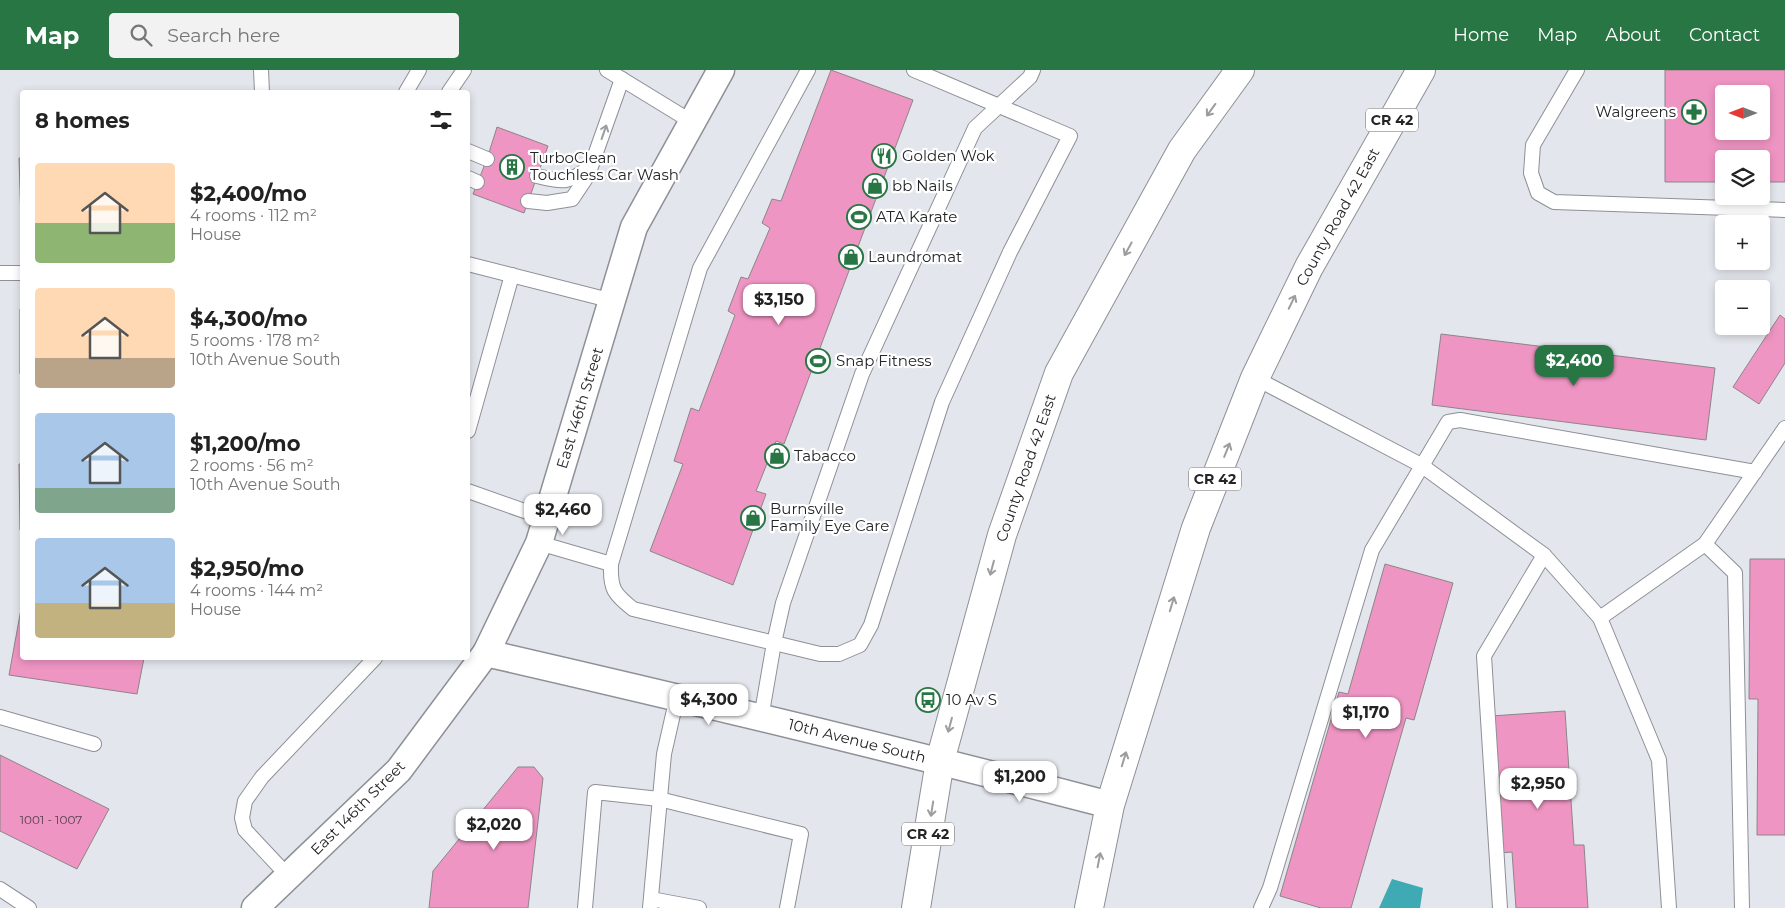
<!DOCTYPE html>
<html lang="en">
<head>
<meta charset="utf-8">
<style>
  body { margin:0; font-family:Montserrat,sans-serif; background:#f2f2f2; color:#222; height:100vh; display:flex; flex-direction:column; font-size:19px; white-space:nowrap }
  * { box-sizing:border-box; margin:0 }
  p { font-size:16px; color:#767676 }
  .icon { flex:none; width:28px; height:28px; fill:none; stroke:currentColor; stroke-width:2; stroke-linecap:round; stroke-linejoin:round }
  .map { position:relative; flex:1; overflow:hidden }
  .sheet { position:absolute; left:20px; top:20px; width:450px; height:570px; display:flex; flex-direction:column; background:#fff; border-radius:5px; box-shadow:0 2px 8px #0003 }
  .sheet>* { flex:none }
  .needle { width:32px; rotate:270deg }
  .fabs { position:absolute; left:1715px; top:15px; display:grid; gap:10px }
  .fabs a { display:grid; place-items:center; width:55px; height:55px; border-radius:5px; background:#fff; box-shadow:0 2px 8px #0003; font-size:25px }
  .price { position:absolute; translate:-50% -42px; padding:0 11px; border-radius:10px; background:#fff; color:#222; font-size:16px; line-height:32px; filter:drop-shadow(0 1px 2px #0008) }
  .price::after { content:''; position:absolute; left:50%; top:30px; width:15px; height:11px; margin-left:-8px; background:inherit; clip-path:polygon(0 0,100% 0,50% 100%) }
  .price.active { background:#297645; color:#fff }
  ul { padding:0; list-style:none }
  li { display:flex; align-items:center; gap:15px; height:125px; padding:0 15px }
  li span { display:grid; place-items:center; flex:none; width:140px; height:100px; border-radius:5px; color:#555 }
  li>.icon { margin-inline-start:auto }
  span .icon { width:60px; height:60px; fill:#fffc; stroke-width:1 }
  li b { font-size:21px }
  h2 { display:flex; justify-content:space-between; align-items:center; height:60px; padding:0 15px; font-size:21px }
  header { display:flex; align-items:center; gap:30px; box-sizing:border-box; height:70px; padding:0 25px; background:#297645; color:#fff }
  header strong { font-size:24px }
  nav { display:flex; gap:28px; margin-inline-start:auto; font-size:18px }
  .search { width:350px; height:45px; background:#f2f2f2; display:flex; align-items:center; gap:12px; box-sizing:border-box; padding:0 18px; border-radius:5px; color:#767676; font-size:19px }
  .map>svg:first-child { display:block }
  .water { fill:#3faab3 }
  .building { fill:#ef95c3; stroke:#8c8588; fill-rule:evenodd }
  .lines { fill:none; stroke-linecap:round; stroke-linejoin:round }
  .lane-casing { stroke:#8d9096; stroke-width:16 }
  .street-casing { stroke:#8d9096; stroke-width:29 }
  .highway-casing { stroke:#8d9096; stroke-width:30 }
  .lane { stroke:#fff; stroke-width:14 }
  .street { stroke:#fff; stroke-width:26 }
  .highway { stroke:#fff; stroke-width:28 }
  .oneway { stroke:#9c9d9e }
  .labels { text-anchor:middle; stroke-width:4.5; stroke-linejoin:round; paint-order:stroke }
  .number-label { font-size:12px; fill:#57414e }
  .shield { fill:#fff; stroke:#666668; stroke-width:1 }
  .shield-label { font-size:14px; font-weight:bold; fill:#242527 }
  .poi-label { font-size:15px; fill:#242527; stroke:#fff; text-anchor:start }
  .street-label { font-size:15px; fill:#242527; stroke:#fff }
</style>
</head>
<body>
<header>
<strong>Map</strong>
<div class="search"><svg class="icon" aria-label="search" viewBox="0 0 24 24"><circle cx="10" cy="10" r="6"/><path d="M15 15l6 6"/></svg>Search here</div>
<nav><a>Home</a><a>Map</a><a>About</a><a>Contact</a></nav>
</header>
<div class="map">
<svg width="1785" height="838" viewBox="0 0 1785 838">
  <rect width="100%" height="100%" fill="#e3e6ec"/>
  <path class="water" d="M1392,809L1423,818L1420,838H1379Z"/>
  <g class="building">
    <path d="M831,0L913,30L784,374L776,371L756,421L766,424L733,515L650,481L683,394L674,391L691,338L699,341L735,245L728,241L741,207L748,209L770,158L762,153L772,129L781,131Z"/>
    <path d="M1665,0H1785V112H1761V89H1724V112H1665ZM1724,24H1761V61H1724Z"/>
    <path d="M497,57L548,76L524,143L473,124L487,89Z"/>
    <path d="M19,88H22V151H21Z"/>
    <path d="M20,239L22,240V304H20Z"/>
    <path d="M1780,245L1785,249V293L1759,334L1733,317Z"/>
    <path d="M1441,264L1715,298L1706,370L1432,335Z"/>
    <path d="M19,394H22V460H20Z"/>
    <path d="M1750,489H1785V765H1757L1758,629H1749Z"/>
    <path d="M1385,494L1453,513L1414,650L1406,648L1351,838H1321L1280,826L1339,622L1348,624Z"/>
    <path d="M21,539H22V588H144L137,624L9,605Z"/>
    <path d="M1565,641L1574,775H1584L1588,838H1516L1512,782L1500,783L1491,646Z"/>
    <path d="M0,685L109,739L77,799L0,761Z"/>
    <path d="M518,697H534L543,708L528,838H429L433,801Z"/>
  </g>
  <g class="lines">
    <defs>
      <g id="lane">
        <path d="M261,0L262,22"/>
        <path d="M607,0L692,52"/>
        <path d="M808,0L700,198L611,494C610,519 614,524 633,539L820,584H839L860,575L871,555L942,332L1010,182L1070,66L914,0"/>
        <path d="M1577,0L1533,75L1531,103L1538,123L1554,132L1785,140"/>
        <path d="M406,22L419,0"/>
        <path d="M449,22L464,0"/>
        <path d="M468,81L487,89"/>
        <path d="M537,106C563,112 569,114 589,97"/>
        <path d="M468,108L477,112"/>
        <path d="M528,131L547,133L572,129L588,105L622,9"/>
        <path d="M468,194L613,231"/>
        <path d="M0,203H22"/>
        <path d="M1255,308L1421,395L1544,485L1484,586L1500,838"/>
        <path d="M468,361L512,205"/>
        <path d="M468,421L547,449"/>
        <path d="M539,473L611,494"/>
        <path d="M1705,474L1735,503L1742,838"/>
        <path d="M1544,485L1600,548L1659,690L1669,838"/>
        <path d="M1600,548L1705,474L1785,358"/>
        <path d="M0,647L94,674"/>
        <path d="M761,648L774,573L783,533L862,304L975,58L1030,7L1033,0"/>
        <path d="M288,806L245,760L242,748L245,731L262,707L375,588"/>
        <path d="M0,819L29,838"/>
        <path d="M651,829L699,838"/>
        <path d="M585,838L595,722L659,729L801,764L787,838"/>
        <path d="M650,838L664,684L677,627"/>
        <path d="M1261,838L1270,818L1372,480L1448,352L1460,350L1755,402"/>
      </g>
      <g id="street">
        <path d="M486,583C695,631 903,681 1110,735"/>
        <path d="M255,838L399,700L486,583L539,473L634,157L721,0"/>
      </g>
      <g id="highway">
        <path d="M916,838L940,691L1002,465L1059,303L1182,80L1240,0"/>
        <path d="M1089,838L1110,735L1196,458L1255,308L1309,197L1421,0"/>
      </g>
    </defs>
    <use href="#lane" class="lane-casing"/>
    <use href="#street" class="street-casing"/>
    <use href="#highway" class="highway-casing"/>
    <use href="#lane" class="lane"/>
    <use href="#street" class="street"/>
    <use href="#highway" class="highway"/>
  </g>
  <defs><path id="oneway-shaft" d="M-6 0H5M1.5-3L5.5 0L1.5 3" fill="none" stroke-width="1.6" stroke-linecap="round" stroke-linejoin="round" transform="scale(1.25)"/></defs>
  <g class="oneway">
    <use href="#oneway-shaft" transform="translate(1211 40) rotate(126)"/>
    <use href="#oneway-shaft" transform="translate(604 62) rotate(-71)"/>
    <use href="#oneway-shaft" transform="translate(1128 179) rotate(119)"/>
    <use href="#oneway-shaft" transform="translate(1292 232) rotate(-64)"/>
    <use href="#oneway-shaft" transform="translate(1227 380) rotate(-68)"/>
    <use href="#oneway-shaft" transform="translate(992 498) rotate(105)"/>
    <use href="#oneway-shaft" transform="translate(1172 534) rotate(-73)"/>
    <use href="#oneway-shaft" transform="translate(950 655) rotate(105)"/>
    <use href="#oneway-shaft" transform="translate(1124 689) rotate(-73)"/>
    <use href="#oneway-shaft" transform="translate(932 739) rotate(99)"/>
    <use href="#oneway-shaft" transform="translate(1099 790) rotate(-79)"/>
  </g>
  <defs>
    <symbol id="pharmacy-ring" viewBox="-11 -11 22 22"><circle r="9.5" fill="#fff" stroke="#297645" stroke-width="1.5"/><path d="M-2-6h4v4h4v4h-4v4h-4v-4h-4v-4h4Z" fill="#297645"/></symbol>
    <symbol id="restaurant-ring" viewBox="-11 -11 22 22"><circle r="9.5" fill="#fff" stroke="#297645" stroke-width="1.5"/><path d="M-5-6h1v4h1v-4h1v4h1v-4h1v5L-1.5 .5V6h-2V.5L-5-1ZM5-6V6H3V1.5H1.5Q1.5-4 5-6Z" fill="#297645"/></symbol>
    <symbol id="building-ring" viewBox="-11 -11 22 22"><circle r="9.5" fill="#fff" stroke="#297645" stroke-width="1.5"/><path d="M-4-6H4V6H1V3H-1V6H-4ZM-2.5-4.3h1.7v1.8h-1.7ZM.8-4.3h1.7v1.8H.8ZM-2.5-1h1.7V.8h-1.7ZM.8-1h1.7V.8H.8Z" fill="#297645"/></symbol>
    <symbol id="shop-ring" viewBox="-11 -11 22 22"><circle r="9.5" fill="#fff" stroke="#297645" stroke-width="1.5"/><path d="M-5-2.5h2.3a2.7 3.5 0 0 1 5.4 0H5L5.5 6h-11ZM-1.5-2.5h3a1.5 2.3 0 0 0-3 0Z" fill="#297645"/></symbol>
    <symbol id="stadium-ring" viewBox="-11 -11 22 22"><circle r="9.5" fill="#fff" stroke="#297645" stroke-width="1.5"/><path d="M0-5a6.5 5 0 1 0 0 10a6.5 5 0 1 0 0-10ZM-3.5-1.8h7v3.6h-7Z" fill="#297645"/></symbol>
    <symbol id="bus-ring" viewBox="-11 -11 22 22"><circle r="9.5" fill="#fff" stroke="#297645" stroke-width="1.5"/><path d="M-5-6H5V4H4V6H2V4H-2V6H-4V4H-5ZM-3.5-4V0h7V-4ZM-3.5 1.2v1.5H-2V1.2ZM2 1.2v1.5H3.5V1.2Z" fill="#297645"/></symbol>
  </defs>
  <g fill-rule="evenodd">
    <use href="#pharmacy-ring" x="1680" y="28" width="28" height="28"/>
    <use href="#restaurant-ring" x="870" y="72" width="28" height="28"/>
    <use href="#building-ring" x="498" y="83" width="28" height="28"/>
    <use href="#shop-ring" x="861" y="102" width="28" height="28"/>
    <use href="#stadium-ring" x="845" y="133" width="28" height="28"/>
    <use href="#shop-ring" x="837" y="173" width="28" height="28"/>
    <use href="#stadium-ring" x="804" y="277" width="28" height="28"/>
    <use href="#shop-ring" x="763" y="372" width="28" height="28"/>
    <use href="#shop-ring" x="739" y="434" width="28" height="28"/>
    <use href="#bus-ring" x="914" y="616" width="28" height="28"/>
  </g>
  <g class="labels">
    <g class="number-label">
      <text x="51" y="754">1001 - 1007</text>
    </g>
    <g class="shield">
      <rect x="1366" y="38.5" width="52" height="23" rx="4"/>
      <rect x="1189" y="397.5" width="52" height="23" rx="4"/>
      <rect x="902" y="752.5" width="52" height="23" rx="4"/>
    </g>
    <g class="shield-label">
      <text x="1392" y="55">CR 42</text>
      <text x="1215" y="414">CR 42</text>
      <text x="928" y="769">CR 42</text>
    </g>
    <g class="poi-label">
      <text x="1676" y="47" text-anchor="end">Walgreens</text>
      <text x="902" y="91">Golden Wok</text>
      <text x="530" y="93">TurboClean<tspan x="530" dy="17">Touchless Car Wash</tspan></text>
      <text x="892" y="121">bb Nails</text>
      <text x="876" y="152">ATA Karate</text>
      <text x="868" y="192">Laundromat</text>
      <text x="836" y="296">Snap Fitness</text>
      <text x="794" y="391">Tabacco</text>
      <text x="770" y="444">Burnsville<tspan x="770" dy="17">Family Eye Care</tspan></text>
      <text x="946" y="635">10 Av S</text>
    </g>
    <g class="street-label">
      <text transform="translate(1338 147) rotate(-61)" y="5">County Road 42 East</text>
      <text transform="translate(580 338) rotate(-73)" y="5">East 146th Street</text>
      <text transform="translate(1026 398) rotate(-71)" y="5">County Road 42 East</text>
      <text transform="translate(857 671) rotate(14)" y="5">10th Avenue South</text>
      <text transform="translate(358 738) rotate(-45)" y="5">East 146th Street</text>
    </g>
  </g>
</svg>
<div class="fabs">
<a><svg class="needle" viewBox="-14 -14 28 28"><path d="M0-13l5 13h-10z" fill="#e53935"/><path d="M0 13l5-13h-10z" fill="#767676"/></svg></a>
<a><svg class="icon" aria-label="layers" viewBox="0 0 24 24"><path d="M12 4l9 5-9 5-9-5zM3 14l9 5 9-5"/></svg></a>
<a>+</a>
<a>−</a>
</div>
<b class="price" style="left:779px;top:256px">$3,150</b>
<b class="price active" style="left:1574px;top:317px">$2,400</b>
<b class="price" style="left:563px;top:466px">$2,460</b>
<b class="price" style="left:709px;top:656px">$4,300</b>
<b class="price" style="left:1366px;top:669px">$1,170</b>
<b class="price" style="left:1020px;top:733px">$1,200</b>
<b class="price" style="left:1538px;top:740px">$2,950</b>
<b class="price" style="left:494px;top:781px">$2,020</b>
<section class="sheet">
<h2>8 homes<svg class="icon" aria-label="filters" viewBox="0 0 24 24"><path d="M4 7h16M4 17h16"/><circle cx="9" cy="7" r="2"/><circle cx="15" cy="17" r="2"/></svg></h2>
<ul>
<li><span style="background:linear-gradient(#ffd9b3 60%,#8fb573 0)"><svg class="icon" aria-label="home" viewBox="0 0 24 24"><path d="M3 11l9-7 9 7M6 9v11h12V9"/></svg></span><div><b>$2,400/mo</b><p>4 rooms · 112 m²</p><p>House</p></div></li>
<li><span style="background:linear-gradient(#ffd9b3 70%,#b9a48a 0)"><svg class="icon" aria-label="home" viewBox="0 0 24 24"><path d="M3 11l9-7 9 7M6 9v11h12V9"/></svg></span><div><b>$4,300/mo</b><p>5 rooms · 178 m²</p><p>10th Avenue South</p></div></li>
<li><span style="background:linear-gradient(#a9c7e8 75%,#7fa58c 0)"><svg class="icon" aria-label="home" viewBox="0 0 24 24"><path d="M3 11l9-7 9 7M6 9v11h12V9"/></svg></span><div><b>$1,200/mo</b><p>2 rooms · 56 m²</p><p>10th Avenue South</p></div></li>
<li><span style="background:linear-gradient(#a9c7e8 65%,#c2b280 0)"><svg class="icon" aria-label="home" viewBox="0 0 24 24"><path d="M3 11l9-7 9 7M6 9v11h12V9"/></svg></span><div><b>$2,950/mo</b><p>4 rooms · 144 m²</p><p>House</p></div></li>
</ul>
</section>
</div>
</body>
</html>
